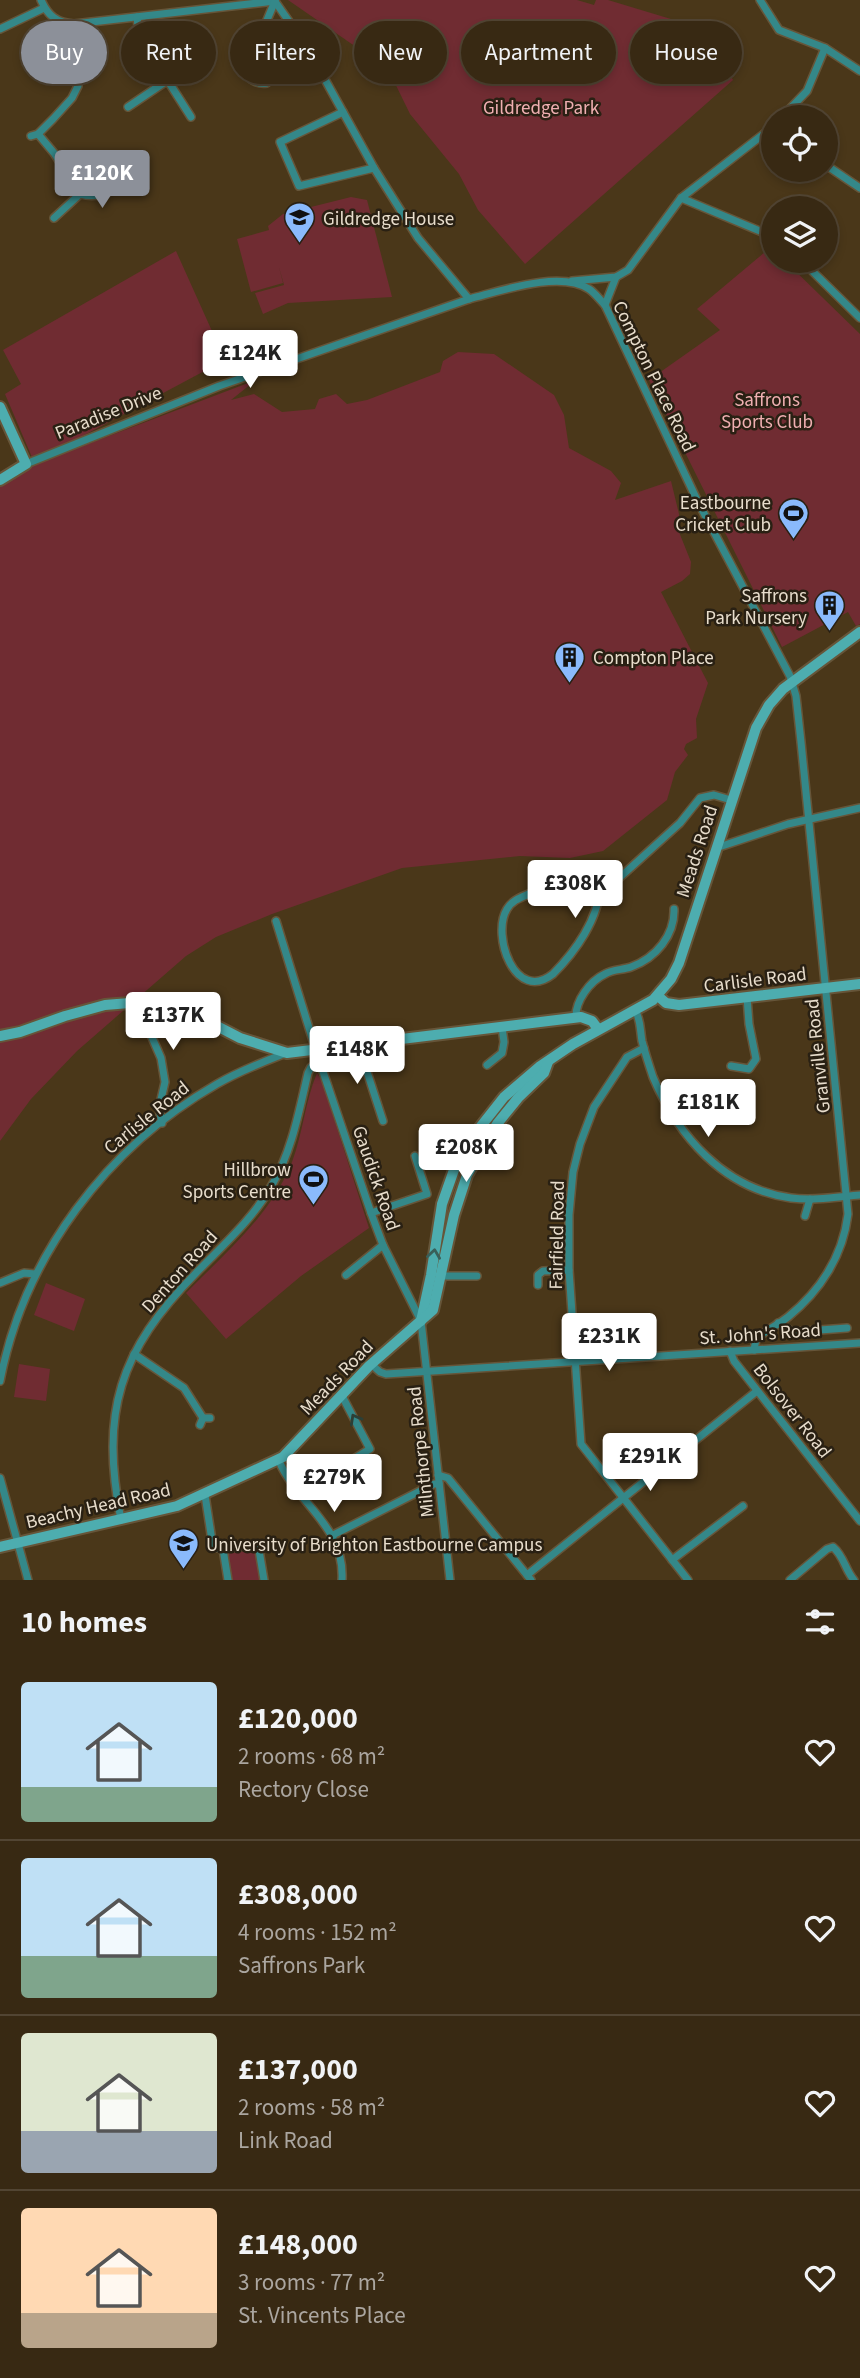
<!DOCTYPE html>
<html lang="en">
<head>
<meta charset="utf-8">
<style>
  body { margin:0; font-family:"Source Sans 3",sans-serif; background:#433521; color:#f1f3f6; height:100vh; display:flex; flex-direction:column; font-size:26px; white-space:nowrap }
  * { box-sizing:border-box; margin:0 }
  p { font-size:23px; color:#aba6a0 }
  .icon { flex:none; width:38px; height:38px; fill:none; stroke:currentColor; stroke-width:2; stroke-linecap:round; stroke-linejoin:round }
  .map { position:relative; height:1580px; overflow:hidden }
  .details { display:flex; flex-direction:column; background:#382913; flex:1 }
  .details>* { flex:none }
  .hud { position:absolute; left:21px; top:21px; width:819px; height:63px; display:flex; gap:14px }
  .controls { position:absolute; left:761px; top:105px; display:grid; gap:14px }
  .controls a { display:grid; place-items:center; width:77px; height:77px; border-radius:50%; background:#382913; box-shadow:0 4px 10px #0003,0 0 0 2px #524533; font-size:35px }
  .price { position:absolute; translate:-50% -60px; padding:0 16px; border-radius:7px; background:#fff; color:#222; font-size:23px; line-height:46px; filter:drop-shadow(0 2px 4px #0008) }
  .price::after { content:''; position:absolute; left:50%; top:42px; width:21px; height:16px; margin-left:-10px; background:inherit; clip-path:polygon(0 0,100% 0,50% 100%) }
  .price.current { background:#8c9099; color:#fff }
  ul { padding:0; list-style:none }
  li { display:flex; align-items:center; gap:21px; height:175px; padding:0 21px }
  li+li { border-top:2px solid #524533 }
  li span { display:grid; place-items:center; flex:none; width:196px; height:140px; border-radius:7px; color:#555 }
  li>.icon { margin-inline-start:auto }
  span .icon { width:84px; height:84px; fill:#fffc; stroke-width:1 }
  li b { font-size:30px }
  h2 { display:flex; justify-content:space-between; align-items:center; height:84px; padding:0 21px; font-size:30px }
  .pill { padding:0 24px; border-radius:32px; background:#382913; box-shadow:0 4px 10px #0003,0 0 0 2px #524533; font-size:24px; line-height:63px }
  .pill.current { background:#8c9099; color:#fff }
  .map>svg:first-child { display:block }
  .green { fill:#702c32 }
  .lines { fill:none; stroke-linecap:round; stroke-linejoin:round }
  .street-casing { stroke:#665539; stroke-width:10 }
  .secondary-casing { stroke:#665539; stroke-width:14 }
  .street { stroke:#348889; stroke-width:7 }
  .secondary { stroke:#4dadaf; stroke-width:10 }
  .oneway { stroke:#395f59 }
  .oneway2 { stroke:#2c3f36 }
  .labels { text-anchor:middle; stroke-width:5; stroke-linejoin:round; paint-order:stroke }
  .park-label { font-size:19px; fill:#f0afb1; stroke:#292013 }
  .poi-label { font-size:19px; fill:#e8ddcc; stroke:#292013; text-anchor:start }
  .street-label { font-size:19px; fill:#e8ddcc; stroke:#292013 }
</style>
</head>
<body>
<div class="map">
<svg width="860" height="1580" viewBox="0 0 860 1580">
  <rect width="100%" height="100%" fill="#4a3719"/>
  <g class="green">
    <path d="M288,0H577L594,5L596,0H608L704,29L733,80L525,264L478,210L459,174L410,114L388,69Z"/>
    <path d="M351,197L367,200L392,297L288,303L263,314L255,293L284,285L279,267L283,283L251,292L237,239L269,230L268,226L283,214Z"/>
    <path d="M771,247L773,249L774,261H785L860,334V624L856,626L848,612L782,647L649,380L720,330L697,309Z"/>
    <path d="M176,251L225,360L34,462L5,394L21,384L3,350Z"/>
    <path d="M458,352L494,354L554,395L564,415L569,448L611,471L621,483L615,500L671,481L679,514V532L691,562L690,574L682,581L661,592L708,683L696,719L697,738L686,744L684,749L688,755L675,772L667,800L603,851L570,858L520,856L402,868L272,914L216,937L186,956L77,1051L31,1099L0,1141V484L30,466L256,380L231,400L254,394L282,412L315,409L319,399L336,394L347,404L367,400L440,372L443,361Z"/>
    <path d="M317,1073L322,1081L369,1228L301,1276L226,1339L186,1293C225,1253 271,1215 292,1162C303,1133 305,1101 317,1073Z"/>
    <path d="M46,1283L85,1299L74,1331L34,1315Z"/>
    <path d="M19,1364L50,1369L46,1401L14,1397Z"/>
    <path d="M256,1549L260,1580H231L227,1554Z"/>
  </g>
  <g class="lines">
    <defs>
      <g id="street">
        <path d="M41,0C48,16 57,23 74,24L275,1"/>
        <path d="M274,0L307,47L374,168L418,238L469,299C501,291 560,270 589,289C595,293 600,300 605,305L698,502L790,676L796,696L801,742L848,1214C843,1256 820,1291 788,1317C778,1325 766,1330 756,1339L754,1350"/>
        <path d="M760,0L779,30L825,48L860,71"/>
        <path d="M137,17L140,45L144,54L161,70L191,117"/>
        <path d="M0,29L44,8"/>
        <path d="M257,44C268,54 275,70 267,83C246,86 236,62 245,45L257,44L275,1"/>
        <path d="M128,107L168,80"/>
        <path d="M343,112L280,142L299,186L374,168"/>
        <path d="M782,117L807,91L825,48"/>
        <path d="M38,134L54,153L80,194L54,218"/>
        <path d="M31,136L38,134L53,119L72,98L78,86V67L59,40L60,22"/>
        <path d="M826,165L860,188"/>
        <path d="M80,194C96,198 105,194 120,187"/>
        <path d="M681,198L774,237"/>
        <path d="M802,261L860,318"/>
        <path d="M572,281L616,277L628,270L681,198L774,126"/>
        <path d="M605,305L616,277"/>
        <path d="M26,464L219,386L469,299"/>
        <path d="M717,846H722L788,824L860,808"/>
        <path d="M600,886C588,884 575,879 563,879C552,880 543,888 533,892C523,897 513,899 507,909C491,935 515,1004 553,974C575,952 599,919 600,886L617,880L680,823L700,798L714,795L731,800"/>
        <path d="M276,921L318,1057L371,1213L383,1245L421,1321L450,1580"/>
        <path d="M128,1002L147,1026L161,1058L165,1082L159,1108L162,1123"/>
        <path d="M635,1010C641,1020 640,1030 642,1041C645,1053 649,1065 653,1077C678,1136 724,1189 791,1198C814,1201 837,1197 860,1195"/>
        <path d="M576,1018C575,1001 590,981 605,974C613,969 623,970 631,967C656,958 675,935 674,909"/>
        <path d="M358,1044L383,1121"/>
        <path d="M644,1048L627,1057L594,1107L580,1144L573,1172L569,1215V1270L581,1444L688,1580"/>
        <path d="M487,1065L502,1053L504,1042L502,1027"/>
        <path d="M731,1066L749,1069L756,1059L749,1024L747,997"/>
        <path d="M371,1213L427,1194L415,1156"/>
        <path d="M805,1216L810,1199"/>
        <path d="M346,1275L383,1245"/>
        <path d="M441,1276H477"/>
        <path d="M0,1283L24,1273L35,1274"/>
        <path d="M538,1285V1275L543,1271L569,1270"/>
        <path d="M778,1323L793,1332L847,1328"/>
        <path d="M730,1351L734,1361L860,1521"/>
        <path d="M134,1354L184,1388L203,1418"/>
        <path d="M371,1364L380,1372L386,1374L860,1343"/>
        <path d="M0,1381C24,1256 107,1147 217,1084C239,1071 263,1062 286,1053"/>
        <path d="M200,1425L203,1418H210"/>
        <path d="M279,1461C298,1505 345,1526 342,1580"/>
        <path d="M438,1475L448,1478L531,1580"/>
        <path d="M0,1478L28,1580"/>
        <path d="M299,1492L370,1449L341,1394"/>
        <path d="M205,1495L213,1547L223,1549"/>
        <path d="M121,1520C100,1412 119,1351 196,1273C223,1245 253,1219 272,1185C292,1151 299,1111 308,1073L311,1067L320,1062"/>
        <path d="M333,1535L434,1484H439"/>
        <path d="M672,1560L743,1506"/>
        <path d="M527,1575L757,1391"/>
        <path d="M228,1580L223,1549L258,1544L264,1580"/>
        <path d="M790,1580L827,1549L833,1547C844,1556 845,1570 854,1580"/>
      </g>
      <g id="secondary">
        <path d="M0,407L26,464L0,480"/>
        <path d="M658,996L666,1003L679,1005L860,984"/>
        <path d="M0,1036L20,1032L65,1016L105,1005L142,1002L162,1004L186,1010L240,1038L287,1053L581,1017L592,1021L598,1029"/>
        <path d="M421,1321L431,1275L442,1204L455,1167L470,1140L504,1097L539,1067L573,1044L653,1000L671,979L679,963L756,728L769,705L783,689L860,632"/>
        <path d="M0,1547L177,1506L283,1457L369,1366L433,1310L454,1215L467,1175L497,1124L518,1098L544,1073L548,1062"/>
      </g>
    </defs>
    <use href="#street" class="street-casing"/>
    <use href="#secondary" class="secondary-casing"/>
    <use href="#street" class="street"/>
    <use href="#secondary" class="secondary"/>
  </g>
  <defs><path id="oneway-chevron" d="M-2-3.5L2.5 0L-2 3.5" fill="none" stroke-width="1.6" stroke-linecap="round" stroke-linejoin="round" transform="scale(1.75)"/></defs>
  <use class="oneway" href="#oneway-chevron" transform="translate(434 1254) rotate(-82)"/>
  <use class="oneway2" href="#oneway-chevron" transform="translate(355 1419) rotate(-119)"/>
  <defs>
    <symbol id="school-pin" viewBox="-11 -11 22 30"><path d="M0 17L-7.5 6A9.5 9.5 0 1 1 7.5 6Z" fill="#8abafc" stroke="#292013"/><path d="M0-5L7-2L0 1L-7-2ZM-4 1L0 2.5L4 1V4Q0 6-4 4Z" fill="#111"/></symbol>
    <symbol id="stadium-pin" viewBox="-11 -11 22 30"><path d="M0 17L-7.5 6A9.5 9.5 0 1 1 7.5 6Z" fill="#8abafc" stroke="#292013"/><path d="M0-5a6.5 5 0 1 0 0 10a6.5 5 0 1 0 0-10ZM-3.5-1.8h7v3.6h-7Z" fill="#111"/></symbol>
    <symbol id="building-pin" viewBox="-11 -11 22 30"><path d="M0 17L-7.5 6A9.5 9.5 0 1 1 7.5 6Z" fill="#8abafc" stroke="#292013"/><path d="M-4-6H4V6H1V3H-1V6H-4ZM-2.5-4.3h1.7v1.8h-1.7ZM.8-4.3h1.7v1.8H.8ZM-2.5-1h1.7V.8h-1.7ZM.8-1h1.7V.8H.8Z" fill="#111"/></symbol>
    <symbol id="university-pin" viewBox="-11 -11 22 30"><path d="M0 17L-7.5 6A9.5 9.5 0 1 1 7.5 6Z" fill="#8abafc" stroke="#292013"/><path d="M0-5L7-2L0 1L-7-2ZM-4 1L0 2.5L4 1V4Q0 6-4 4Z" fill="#111"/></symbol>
  </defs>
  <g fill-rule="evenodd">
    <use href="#school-pin" x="282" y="200" width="35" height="47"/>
    <use href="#stadium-pin" x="776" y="496" width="35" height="47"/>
    <use href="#building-pin" x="812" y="588" width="35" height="47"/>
    <use href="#building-pin" x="552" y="640" width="35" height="47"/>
    <use href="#stadium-pin" x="296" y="1162" width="35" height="47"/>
    <use href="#university-pin" x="166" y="1526" width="35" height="47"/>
  </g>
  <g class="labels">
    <g class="park-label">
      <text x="541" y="114">Gildredge Park</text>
      <text x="767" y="406">Saffrons<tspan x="767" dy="22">Sports Club</tspan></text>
    </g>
    <g class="poi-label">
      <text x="323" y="225">Gildredge House</text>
      <text x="771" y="509" text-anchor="end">Eastbourne<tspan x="771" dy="22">Cricket Club</tspan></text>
      <text x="807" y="602" text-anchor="end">Saffrons<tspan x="807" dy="22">Park Nursery</tspan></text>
      <text x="593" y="664">Compton Place</text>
      <text x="291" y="1176" text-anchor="end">Hillbrow<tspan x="291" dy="22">Sports Centre</tspan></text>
      <text x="206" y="1551">University of Brighton Eastbourne Campus</text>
    </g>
    <g class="street-label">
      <text transform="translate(655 376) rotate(64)" y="7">Compton Place Road</text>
      <text transform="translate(108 412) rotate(-22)" y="7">Paradise Drive</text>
      <text transform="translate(696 851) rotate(-72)" y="7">Meads Road</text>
      <text transform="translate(755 979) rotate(-7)" y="7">Carlisle Road</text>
      <text transform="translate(817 1056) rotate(-96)" y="7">Granville Road</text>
      <text transform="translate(146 1117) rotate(-39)" y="7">Carlisle Road</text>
      <text transform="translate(377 1178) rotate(71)" y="7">Gaudick Road</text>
      <text transform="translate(556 1235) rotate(-89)" y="7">Fairfield Road</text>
      <text transform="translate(179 1271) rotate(-48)" y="7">Denton Road</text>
      <text transform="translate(760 1333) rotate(-4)" y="7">St. John's Road</text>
      <text transform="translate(336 1377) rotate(-46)" y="7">Meads Road</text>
      <text transform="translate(793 1410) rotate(52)" y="7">Bolsover Road</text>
      <text transform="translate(420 1452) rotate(-96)" y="7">Milnthorpe Road</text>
      <text transform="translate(98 1505) rotate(-13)" y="7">Beachy Head Road</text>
    </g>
  </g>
</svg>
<div class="controls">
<a><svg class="icon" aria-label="locate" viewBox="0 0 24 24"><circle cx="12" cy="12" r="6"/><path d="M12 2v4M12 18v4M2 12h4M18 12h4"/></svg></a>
<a><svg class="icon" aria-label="layers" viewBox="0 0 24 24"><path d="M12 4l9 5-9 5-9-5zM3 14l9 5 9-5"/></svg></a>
</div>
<b class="price current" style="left:102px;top:210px">£120K</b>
<b class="price" style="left:250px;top:390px">£124K</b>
<b class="price" style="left:575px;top:920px">£308K</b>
<b class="price" style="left:173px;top:1052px">£137K</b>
<b class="price" style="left:357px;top:1086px">£148K</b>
<b class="price" style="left:708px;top:1139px">£181K</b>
<b class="price" style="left:466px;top:1184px">£208K</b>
<b class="price" style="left:609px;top:1373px">£231K</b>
<b class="price" style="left:650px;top:1493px">£291K</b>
<b class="price" style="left:334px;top:1514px">£279K</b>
<div class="hud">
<a class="pill current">Buy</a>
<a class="pill">Rent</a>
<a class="pill">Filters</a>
<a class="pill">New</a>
<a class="pill">Apartment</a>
<a class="pill">House</a>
</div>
</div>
<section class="details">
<h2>10 homes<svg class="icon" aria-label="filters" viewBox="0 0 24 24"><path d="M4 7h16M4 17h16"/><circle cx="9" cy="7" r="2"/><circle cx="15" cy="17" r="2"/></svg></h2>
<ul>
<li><span style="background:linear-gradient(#bfe0f5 75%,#7fa58c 0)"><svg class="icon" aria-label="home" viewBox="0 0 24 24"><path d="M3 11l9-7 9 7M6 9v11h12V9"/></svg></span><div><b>£120,000</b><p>2 rooms · 68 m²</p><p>Rectory Close</p></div><svg class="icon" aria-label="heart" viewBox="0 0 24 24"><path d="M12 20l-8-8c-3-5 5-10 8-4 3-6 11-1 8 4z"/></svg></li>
<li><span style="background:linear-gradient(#bfe0f5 70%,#7fa58c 0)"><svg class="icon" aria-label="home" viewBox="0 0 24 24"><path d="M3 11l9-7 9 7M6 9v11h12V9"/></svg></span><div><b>£308,000</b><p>4 rooms · 152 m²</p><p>Saffrons Park</p></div><svg class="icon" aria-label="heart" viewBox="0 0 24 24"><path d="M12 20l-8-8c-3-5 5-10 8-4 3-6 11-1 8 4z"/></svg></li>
<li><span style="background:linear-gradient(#dfe7d0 70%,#9aa5b1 0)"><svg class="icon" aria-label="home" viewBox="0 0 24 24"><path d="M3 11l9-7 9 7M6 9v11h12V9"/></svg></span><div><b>£137,000</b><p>2 rooms · 58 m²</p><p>Link Road</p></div><svg class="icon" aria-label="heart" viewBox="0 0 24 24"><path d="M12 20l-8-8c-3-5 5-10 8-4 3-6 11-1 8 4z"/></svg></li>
<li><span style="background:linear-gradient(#ffd9b3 75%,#b9a48a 0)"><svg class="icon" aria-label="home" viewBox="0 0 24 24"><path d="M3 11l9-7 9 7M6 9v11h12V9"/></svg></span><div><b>£148,000</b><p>3 rooms · 77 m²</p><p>St. Vincents Place</p></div><svg class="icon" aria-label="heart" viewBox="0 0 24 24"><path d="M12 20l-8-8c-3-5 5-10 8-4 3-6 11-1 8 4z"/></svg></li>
</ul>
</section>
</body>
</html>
